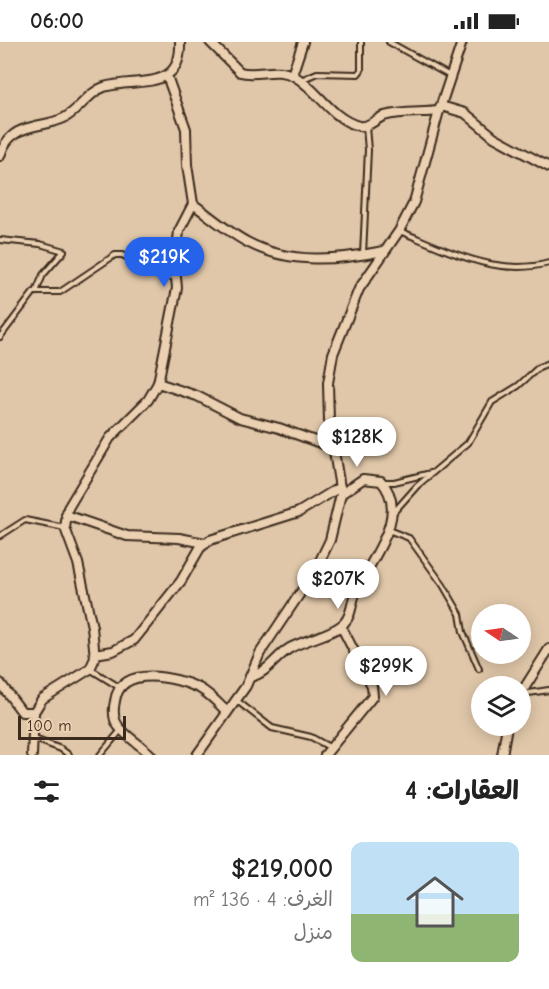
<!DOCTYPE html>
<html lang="ar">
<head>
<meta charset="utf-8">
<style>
  body { margin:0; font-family:"Comic Neue","Playpen Sans Arabic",sans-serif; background:#f2f2f2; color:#222; direction:rtl; height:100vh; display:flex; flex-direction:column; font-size:22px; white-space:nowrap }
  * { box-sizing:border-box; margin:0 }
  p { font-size:20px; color:#767676 }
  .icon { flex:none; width:33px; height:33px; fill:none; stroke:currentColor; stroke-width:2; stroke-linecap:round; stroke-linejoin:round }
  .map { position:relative; height:713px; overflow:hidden; direction:ltr }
  .drawer { display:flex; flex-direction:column; background:#fff; flex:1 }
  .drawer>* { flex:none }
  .needle { width:39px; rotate:283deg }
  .buttons { position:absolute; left:471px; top:562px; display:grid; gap:12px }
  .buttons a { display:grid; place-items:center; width:60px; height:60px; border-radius:50%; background:#fff; box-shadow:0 3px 15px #0003; font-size:30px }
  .scale { position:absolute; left:18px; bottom:15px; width:108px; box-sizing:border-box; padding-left:6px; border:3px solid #3b2a1e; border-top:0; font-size:16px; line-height:21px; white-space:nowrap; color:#3b2a1e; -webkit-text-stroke:4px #ebd1b2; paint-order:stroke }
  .price { position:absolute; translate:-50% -51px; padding:0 14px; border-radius:21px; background:#fff; color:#222; font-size:20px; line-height:39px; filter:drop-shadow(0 2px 3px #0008) }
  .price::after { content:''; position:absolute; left:50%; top:36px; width:18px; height:14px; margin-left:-9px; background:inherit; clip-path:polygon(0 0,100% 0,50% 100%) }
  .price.active { background:#2563eb; color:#fff }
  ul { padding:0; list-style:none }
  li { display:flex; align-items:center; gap:18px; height:150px; padding:0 30px }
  li span { display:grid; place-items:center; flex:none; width:168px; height:120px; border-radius:12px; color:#555 }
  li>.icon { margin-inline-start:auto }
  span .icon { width:72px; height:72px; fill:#fffc; stroke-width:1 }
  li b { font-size:26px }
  h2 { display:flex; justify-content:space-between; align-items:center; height:72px; padding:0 30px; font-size:26px }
  .status { display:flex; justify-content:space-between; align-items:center; height:42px; padding:0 30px; background:#fff; direction:ltr }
  .status svg { height:16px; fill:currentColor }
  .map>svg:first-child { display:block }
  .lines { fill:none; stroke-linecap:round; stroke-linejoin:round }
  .service-casing { stroke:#3b2a1e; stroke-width:8 }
  .minor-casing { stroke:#3b2a1e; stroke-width:12 }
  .service { stroke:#ebd1b2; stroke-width:4 }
  .minor { stroke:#ebd1b2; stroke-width:8 }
</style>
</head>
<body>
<div class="status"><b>06:00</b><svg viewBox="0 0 49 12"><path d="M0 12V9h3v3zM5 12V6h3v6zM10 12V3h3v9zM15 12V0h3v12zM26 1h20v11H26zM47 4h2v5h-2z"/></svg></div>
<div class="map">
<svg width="549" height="713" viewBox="0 0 549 713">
  <rect width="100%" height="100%" fill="#e0c7a9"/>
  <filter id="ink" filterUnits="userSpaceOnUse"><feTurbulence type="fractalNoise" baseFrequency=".0167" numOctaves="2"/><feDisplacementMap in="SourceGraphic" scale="12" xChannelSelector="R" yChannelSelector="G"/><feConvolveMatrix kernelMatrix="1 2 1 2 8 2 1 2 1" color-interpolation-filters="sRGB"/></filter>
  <g filter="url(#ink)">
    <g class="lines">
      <defs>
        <g id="service">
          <path d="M389,0L450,34"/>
          <path d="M301,38L317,31L358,32L361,28V0"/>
          <path d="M400,189C448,209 496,235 549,221"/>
          <path d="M0,198L40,202L64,209L43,233L36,250"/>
          <path d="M363,212L368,108L366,85"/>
          <path d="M0,295L34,250H60L115,213H122L176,237"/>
          <path d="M383,440H394L431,431"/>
          <path d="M393,471L417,444L468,401L492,360L518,344L539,325L549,321"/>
          <path d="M388,488L409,496L443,543L460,572L463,590L479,627"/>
          <path d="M0,494L25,478L65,486"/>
          <path d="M90,627L119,645"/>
          <path d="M522,652L549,648"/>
          <path d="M236,658L272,686L311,695L331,706"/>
          <path d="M32,696L61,707L69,713"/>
          <path d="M100,713L121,688"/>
        </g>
        <g id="minor">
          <path d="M210,0L240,30C258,35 276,24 294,34C318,47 331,77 359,84C369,86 375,77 384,74C402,69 421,71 439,69"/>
          <path d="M292,33L303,0"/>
          <path d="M167,34L186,87L187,123L193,162C210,174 228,190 247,200C290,223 338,218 384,209"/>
          <path d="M441,64L465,71L494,95L549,125"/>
          <path d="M0,114C2,107 6,99 12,94C26,82 48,84 64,76C80,68 87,51 104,45C136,35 182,51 180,0"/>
          <path d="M158,341L177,246L175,225L179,189L193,162"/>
          <path d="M66,473L127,494L179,496L205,501"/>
          <path d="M95,612L113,609L134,598L181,539L200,506L210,498L299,470L340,445"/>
          <path d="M250,635C268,631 275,615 290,606C304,598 334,592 344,581C353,572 351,558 357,547C371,517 411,472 381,439L363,437L341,452"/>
          <path d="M0,641L22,670H34"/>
          <path d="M520,653L549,607"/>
          <path d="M32,713L34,670L42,657L90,627L95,616L92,585L78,521L65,486L68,466L110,396L148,358L158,341L197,354L240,376L279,386L334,406"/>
          <path d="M151,713C141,703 128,696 119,685C113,678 113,668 115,659C120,622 176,635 199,646C210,652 218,661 227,670"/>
          <path d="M197,713L246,644L260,611L315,529L330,498L341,452L329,379L328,341L333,312L359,247L399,189L414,160L439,69L462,0"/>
          <path d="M325,713L373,654L372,644L341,584"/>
          <path d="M502,713L507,684"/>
        </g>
      </defs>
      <use href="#service" class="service-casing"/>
      <use href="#minor" class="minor-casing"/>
      <use href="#service" class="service"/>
      <use href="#minor" class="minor"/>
    </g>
  </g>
</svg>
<div class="buttons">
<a><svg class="needle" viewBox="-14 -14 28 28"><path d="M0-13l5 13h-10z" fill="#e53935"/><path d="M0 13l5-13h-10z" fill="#767676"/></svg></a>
<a><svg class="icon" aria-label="layers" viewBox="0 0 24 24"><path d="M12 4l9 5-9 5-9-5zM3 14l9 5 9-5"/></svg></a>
</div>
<div class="scale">100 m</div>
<b class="price active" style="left:164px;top:246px">$219K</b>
<b class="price" style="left:357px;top:426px">$128K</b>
<b class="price" style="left:338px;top:568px">$207K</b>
<b class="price" style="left:386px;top:655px">$299K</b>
</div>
<section class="drawer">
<h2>العقارات: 4<svg class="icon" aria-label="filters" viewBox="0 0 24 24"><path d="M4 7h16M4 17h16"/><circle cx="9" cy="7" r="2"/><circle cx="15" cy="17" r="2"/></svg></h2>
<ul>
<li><span style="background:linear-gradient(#bfe0f5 60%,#8fb573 0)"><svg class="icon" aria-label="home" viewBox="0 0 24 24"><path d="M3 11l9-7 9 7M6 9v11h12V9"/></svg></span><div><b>$219,000</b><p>الغرف: 4 · 136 m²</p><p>منزل</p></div></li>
</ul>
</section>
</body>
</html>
